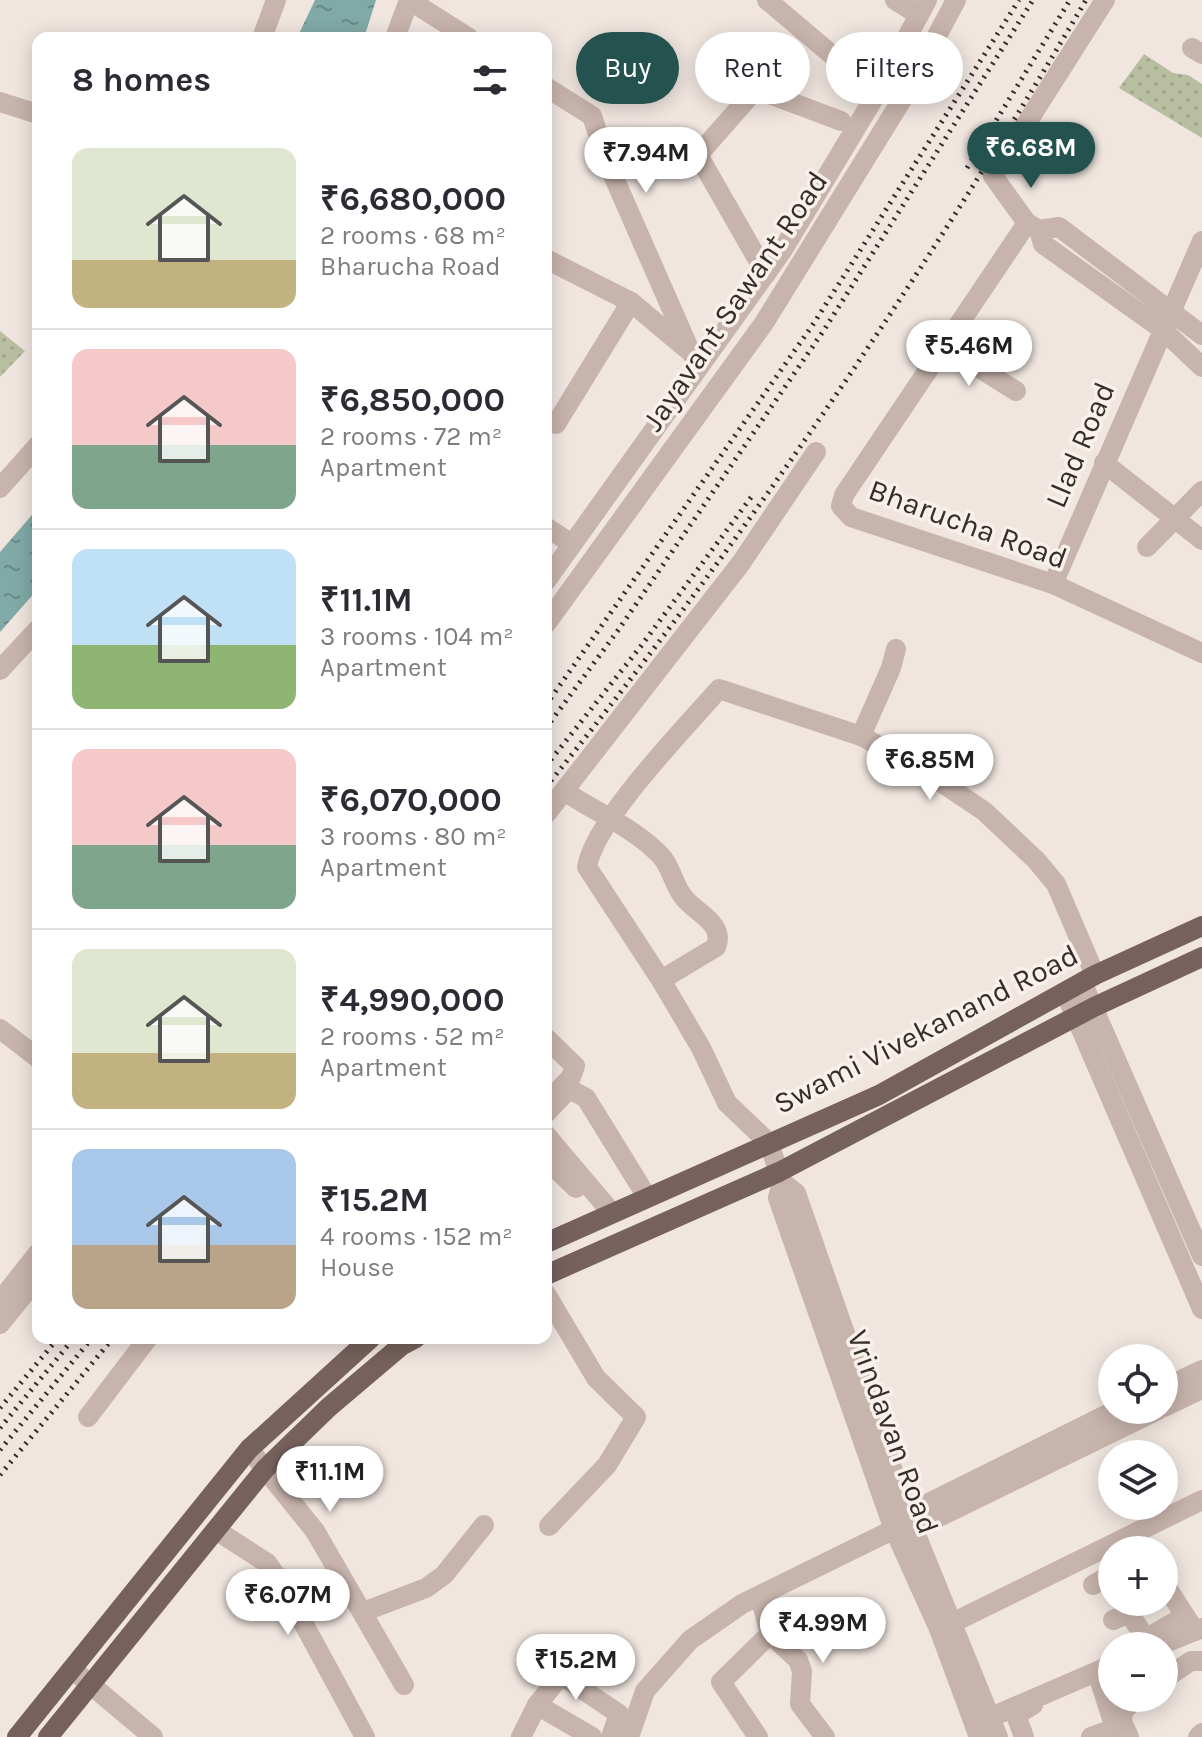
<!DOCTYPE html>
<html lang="en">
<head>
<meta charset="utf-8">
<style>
  body { margin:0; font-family:Karla,sans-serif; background:#f7f7f7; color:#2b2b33; height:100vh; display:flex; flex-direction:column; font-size:30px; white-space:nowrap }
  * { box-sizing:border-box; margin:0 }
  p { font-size:26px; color:#7c7c81 }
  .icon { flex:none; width:44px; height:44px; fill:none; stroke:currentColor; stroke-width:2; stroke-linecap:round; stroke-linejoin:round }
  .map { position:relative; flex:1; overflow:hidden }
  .sheet { position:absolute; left:32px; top:32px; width:520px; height:1312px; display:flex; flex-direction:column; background:#fff; border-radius:16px; box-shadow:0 4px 20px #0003 }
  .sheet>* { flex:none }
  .top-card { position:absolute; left:576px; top:32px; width:506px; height:72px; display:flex; gap:16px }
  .fabs { position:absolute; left:1098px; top:1344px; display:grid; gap:16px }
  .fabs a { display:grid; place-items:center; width:80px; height:80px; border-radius:50%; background:#fff; box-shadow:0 4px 20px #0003; font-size:40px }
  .price { position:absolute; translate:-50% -68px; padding:0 18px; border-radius:28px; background:#fff; color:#222; font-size:26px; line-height:52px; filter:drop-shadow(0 2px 4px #0008) }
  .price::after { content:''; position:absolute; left:50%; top:48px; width:24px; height:18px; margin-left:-12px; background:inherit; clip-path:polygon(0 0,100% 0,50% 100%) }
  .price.current { background:#24534f; color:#fff }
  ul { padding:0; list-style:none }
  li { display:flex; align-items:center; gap:24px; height:200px; padding:0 40px }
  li+li { border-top:2px solid #e1e1e2 }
  li span { display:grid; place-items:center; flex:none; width:224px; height:160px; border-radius:16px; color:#555 }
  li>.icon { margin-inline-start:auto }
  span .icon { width:96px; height:96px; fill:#fffc; stroke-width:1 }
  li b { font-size:34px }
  h2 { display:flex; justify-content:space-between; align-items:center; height:96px; padding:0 40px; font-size:34px }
  .pill { padding:0 28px; border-radius:36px; background:#fff; box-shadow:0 4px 20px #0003; font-size:28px; line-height:72px }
  .pill.current { background:#24534f; color:#fff }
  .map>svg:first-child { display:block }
  .green { fill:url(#green-dots) }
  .water { fill:url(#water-ripples) }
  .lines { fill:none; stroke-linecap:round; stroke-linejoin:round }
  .minor { stroke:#c7b4ac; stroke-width:20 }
  .major { stroke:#76615d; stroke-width:20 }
  .rail { stroke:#362c2a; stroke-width:5; stroke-dasharray:2 6; stroke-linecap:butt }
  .labels { text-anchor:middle; stroke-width:7; stroke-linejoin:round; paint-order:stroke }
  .street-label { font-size:30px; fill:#362c2a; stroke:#f8f0eb }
</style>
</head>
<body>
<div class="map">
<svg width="1202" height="1737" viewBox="0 0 1202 1737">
  <defs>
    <pattern id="green-dots" width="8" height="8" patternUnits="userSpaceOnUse" patternTransform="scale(2)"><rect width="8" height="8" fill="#b8bea0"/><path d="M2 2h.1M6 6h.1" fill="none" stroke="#9fa38a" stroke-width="1.8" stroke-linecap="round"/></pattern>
    <pattern id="water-ripples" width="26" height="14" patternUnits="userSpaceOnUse" patternTransform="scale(2)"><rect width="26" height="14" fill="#81aaa6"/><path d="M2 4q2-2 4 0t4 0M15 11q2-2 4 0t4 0" fill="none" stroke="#6a8b87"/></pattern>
  </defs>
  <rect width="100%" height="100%" fill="#f0e5df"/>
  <g class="green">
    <path d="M1144,54L1173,73L1188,75L1202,84V138L1119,88Z"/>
    <path d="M0,331L25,351L0,377Z"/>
  </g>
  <g class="water">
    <path d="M315,0H376L364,38H297Z"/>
    <path d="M38,508V589L0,632V552Z"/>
  </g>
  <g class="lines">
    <g class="minor">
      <path d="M409,0L469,38"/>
      <path d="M767,0L877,93"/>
      <path d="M895,0L919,15"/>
      <path d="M262,38L276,0"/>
      <path d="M395,38L409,0"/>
      <path d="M1192,48L1202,54"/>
      <path d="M546,87L592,116L608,164L691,353"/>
      <path d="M0,102L38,114"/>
      <path d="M1027,223L993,176L1105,0"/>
      <path d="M1039,230L1059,227L1202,335"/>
      <path d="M546,259L631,302L687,349"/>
      <path d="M766,274L698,155L756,89L841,121"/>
      <path d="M946,347L1016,391"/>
      <path d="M1202,367L1162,329L1043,244L1039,230L1027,223L844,495L841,506L851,517L1053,584L1202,653"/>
      <path d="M556,424L631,302"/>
      <path d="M1104,463L1202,540"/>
      <path d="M0,488L38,445"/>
      <path d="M546,527L572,544"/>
      <path d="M1147,547L1202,491"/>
      <path d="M546,581L782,251L877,93L927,0"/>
      <path d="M1053,584L1202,241"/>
      <path d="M546,624L764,323L908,90L956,0"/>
      <path d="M0,670L38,629"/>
      <path d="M861,736L891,668L896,649"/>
      <path d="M564,791C595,812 635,828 661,856C672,868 674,887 685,899C698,914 725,924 716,947L661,980"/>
      <path d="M546,814L741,563L816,452"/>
      <path d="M1082,982L1202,1256"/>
      <path d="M1065,992L1202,1309"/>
      <path d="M0,1029L38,1058"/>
      <path d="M546,1038L575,1066L571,1077L554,1095"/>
      <path d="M546,1113L565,1093L573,1091L586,1098L647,1197"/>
      <path d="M546,1135L612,1213"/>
      <path d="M546,1159L576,1188"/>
      <path d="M782,1182L796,1193L910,1520L998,1737"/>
      <path d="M546,1294L596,1378L636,1417L607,1465L549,1526"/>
      <path d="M0,1301L38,1253"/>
      <path d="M0,1324L38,1277"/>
      <path d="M1164,1388L1202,1370"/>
      <path d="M1164,1407L1202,1389"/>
      <path d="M88,1417L148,1338"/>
      <path d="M249,1449L315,1531L404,1685"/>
      <path d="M923,1515L935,1519L1158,1410"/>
      <path d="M216,1530L267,1563L281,1582L365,1737"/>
      <path d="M1164,1583L1195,1631"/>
      <path d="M1093,1585L1112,1574"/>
      <path d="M760,1596L770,1634L798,1660L802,1671L800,1704L825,1737"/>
      <path d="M363,1612L426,1588L444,1575L484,1525"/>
      <path d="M1113,1620L1129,1613L1142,1633L1149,1637L1185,1616"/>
      <path d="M944,1627L1202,1500"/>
      <path d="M1158,1646L1202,1628"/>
      <path d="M72,1669L153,1737"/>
      <path d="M1164,1679L1191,1661H1202"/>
      <path d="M537,1705L592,1737"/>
      <path d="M982,1721L1112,1665"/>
      <path d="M521,1737L537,1705L561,1675L619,1714L611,1737"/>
      <path d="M629,1737L645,1691L690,1640L742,1604L923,1515L929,1503L1116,1410"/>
      <path d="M758,1737L721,1682L770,1634"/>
      <path d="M979,1737L939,1629L893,1527L778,1198L782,1182L769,1143L727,1103L701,1048L661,980L587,867C594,821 686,727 719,689L861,736L918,767L984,811L1036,860L1056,884L1095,975"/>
      <path d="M1024,1737L1016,1715L1033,1705"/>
      <path d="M1091,1737L1113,1729L1114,1725L1097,1672"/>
      <path d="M1129,1737L1122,1722L1123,1711L1137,1698"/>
      <path d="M1198,1737L1202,1733"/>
    </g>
    <g class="major">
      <path d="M546,1243L879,1095L1095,975L1202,926"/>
      <path d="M546,1275L779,1172L1094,1007L1202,957"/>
      <path d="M17,1737L249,1449L371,1338"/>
      <path d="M48,1737L265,1469L329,1407L401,1346L416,1338"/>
    </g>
    <g class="rail">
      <path d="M967,168L1070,0"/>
      <path d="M546,705L814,323L1019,0"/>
      <path d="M546,728L619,629L824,330L1033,0"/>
      <path d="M546,766L641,646L752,496"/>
      <path d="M546,787C745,539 925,274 1086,0"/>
      <path d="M0,1408L58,1338"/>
      <path d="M0,1428L74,1338"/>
      <path d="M0,1450L92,1338"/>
      <path d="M0,1475L113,1338"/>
    </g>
  </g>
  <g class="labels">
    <g class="street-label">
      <text transform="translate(735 301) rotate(-56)" y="10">Jayavant Sawant Road</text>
      <text transform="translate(1080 445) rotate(-67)" y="10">Llad Road</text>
      <text transform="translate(968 524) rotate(20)" y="10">Bharucha Road</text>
      <text transform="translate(926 1029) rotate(-27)" y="10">Swami Vivekanand Road</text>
      <text transform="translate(893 1432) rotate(70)" y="10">Vrindavan Road</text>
    </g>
  </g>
</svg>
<div class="fabs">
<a><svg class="icon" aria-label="locate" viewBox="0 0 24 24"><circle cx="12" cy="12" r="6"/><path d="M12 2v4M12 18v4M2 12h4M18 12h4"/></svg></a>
<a><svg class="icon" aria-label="layers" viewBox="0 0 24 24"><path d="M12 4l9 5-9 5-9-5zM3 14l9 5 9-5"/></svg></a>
<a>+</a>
<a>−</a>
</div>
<b class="price current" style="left:1031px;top:190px">₹6.68M</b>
<b class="price" style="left:646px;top:195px">₹7.94M</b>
<b class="price" style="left:969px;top:388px">₹5.46M</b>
<b class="price" style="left:930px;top:802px">₹6.85M</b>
<b class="price" style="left:330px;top:1514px">₹11.1M</b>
<b class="price" style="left:288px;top:1637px">₹6.07M</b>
<b class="price" style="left:823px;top:1665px">₹4.99M</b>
<b class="price" style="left:576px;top:1702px">₹15.2M</b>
<div class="top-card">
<a class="pill current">Buy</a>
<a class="pill">Rent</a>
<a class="pill">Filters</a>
</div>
<section class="sheet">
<h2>8 homes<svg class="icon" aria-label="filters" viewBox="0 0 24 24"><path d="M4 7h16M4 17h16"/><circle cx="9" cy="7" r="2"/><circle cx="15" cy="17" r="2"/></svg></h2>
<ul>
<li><span style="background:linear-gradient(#dfe7d0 70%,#c2b280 0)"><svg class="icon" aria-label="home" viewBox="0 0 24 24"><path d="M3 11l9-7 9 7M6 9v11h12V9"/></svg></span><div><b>₹6,680,000</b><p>2 rooms · 68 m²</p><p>Bharucha Road</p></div></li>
<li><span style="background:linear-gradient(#f6c9c9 60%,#7fa58c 0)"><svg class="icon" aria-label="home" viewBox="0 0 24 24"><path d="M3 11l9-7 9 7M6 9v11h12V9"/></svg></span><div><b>₹6,850,000</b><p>2 rooms · 72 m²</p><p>Apartment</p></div></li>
<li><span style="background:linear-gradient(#bfe0f5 60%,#8fb573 0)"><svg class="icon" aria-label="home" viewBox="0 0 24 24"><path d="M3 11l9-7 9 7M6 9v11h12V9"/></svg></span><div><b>₹11.1M</b><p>3 rooms · 104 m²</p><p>Apartment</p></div></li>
<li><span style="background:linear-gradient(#f6c9c9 60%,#7fa58c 0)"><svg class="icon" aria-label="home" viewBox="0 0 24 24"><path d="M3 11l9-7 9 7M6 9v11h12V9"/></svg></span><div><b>₹6,070,000</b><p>3 rooms · 80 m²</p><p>Apartment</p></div></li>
<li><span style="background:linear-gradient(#dfe7d0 65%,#c2b280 0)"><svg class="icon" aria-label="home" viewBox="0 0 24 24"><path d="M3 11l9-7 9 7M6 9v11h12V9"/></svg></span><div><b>₹4,990,000</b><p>2 rooms · 52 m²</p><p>Apartment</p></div></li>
<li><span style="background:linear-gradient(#a9c7e8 60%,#b9a48a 0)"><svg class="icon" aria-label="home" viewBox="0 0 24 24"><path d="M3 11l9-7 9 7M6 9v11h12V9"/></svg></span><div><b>₹15.2M</b><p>4 rooms · 152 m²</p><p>House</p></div></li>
</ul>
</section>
</div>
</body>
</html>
